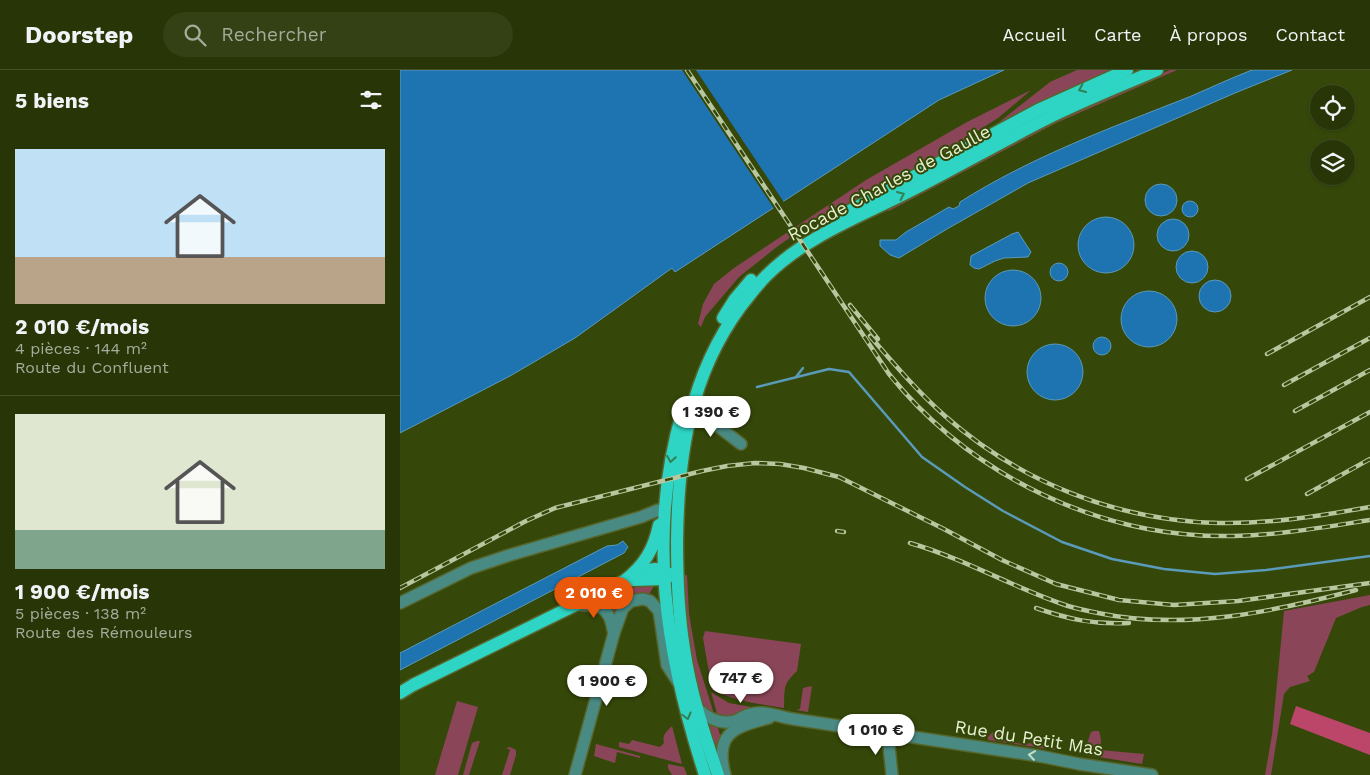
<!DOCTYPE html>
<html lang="fr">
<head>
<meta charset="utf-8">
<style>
  body { margin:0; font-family:"Work Sans",sans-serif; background:#344115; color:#f1f3f6; height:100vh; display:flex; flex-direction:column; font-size:19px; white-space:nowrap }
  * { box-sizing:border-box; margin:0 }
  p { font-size:16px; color:#a5ab9b }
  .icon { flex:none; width:28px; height:28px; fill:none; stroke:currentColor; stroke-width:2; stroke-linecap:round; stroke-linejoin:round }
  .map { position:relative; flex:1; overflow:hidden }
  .panel { display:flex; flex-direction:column; background:#283607; width:400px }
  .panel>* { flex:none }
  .controls { position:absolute; left:910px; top:15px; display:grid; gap:10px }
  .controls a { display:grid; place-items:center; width:45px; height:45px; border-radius:50%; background:#283607; box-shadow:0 1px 4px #0004,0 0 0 1px #445028; font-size:25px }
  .price { position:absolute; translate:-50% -42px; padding:0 11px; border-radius:18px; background:#fff; color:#222; font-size:16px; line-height:32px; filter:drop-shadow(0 1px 2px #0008) }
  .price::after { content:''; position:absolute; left:50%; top:30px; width:15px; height:11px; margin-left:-8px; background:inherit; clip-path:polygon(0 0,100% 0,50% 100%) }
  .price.active { background:#ea580c; color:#fff }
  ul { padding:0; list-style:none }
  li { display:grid; align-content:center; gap:10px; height:265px; padding:0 15px }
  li+li { border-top:1px solid #445028 }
  li span { display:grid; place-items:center; height:155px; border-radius:0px; color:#555 }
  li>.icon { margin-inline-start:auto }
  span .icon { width:90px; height:90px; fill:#fffc; stroke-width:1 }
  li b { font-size:21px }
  h2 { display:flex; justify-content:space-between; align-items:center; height:60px; padding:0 15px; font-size:21px }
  header { display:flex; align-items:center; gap:30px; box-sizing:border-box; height:70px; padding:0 25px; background:#283607; border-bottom:1px solid #445028 }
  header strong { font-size:24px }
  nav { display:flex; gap:28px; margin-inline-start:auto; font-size:18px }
  .search { width:350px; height:45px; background:#344115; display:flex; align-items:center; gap:12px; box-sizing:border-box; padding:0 18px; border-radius:28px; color:#a5ab9b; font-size:19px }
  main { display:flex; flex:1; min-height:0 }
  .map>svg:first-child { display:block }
  .green { fill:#8a4658 }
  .forest { fill:#bb4669 }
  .water { fill:#1e74b0; stroke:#5a9aba }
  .pier { fill:#364809 }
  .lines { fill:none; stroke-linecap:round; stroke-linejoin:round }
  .stream { stroke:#5a9aba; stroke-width:2.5 }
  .minor-casing { stroke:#56662d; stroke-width:14 }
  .major-casing { stroke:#56662d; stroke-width:15 }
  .minor { stroke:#498b83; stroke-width:11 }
  .major { stroke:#2ed4c4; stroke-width:12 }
  .rail-casing { stroke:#b9c7a0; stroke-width:4.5 }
  .rail { stroke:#364809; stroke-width:2.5; stroke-dasharray:8; stroke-linecap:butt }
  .oneway { stroke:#338054 }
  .oneway2 { stroke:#c6ddc2 }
  .labels { text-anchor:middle; stroke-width:4; stroke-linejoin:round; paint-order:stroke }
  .street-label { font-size:18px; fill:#e5f1d2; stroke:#364809 }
</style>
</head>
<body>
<header>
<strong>Doorstep</strong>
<div class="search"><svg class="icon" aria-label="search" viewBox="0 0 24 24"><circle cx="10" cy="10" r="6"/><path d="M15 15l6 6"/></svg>Rechercher</div>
<nav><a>Accueil</a><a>Carte</a><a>À propos</a><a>Contact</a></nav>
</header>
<main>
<section class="panel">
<h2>5 biens<svg class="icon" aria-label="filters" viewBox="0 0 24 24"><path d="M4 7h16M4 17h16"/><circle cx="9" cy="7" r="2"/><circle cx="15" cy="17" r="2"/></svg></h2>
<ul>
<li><span style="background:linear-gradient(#bfe0f5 70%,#b9a48a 0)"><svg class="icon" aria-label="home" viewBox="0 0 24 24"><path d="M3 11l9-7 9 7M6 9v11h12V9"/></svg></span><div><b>2 010 €/mois</b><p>4 pièces · 144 m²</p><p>Route du Confluent</p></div></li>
<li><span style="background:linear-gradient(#dfe7d0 75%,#7fa58c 0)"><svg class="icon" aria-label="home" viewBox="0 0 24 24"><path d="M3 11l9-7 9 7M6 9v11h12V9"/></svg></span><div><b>1 900 €/mois</b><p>5 pièces · 138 m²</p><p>Route des Rémouleurs</p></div></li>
</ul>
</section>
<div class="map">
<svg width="970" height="705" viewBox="0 0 970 705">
  <rect width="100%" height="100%" fill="#364809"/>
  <g class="green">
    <path d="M677,0H711L598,53L650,12Z"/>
    <path d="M770,0H777L656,53L489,141L487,138L660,48Z"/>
    <path d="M629,21H630L598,48L570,66L571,69L414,151L378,176L339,207L305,247L301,257L298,254L303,234L314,214L334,198L466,110L567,52Z"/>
    <path d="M287,505L289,544L297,590L315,647H313C309,643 303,638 301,632C287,594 285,546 282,506Z"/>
    <path d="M252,513L254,516L248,526L242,525L216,549L202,535V532L239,515Z"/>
    <path d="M970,525V535L962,537L936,548L914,602L907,606L910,611L890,617L884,624L871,705H865L872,665L884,541Z"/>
    <path d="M305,561L401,574L397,601C382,615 385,618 384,638C358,634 336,631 312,620L303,568Z"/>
    <path d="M412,616L408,642L396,640L400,639L403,618Z"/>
    <path d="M311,622L329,633L362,639L328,649L318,647Z"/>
    <path d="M57,631L78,637L58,705H35Z"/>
    <path d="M306,651L317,655L321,668L315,678Z"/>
    <path d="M272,656L282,694L219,677V672L229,674L232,670L260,677L264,673C262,665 266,662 272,656Z"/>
    <path d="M694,661H699L701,670L700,680L744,684L742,694L686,685L684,682L691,662Z"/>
    <path d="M593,662L602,664L599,669L626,675L629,673L650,678L653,676L655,680L588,670V667Z"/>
    <path d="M77,671H80L69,705H63L72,673Z"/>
    <path d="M196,674L240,686V688L217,682L215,693L194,686Z"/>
    <path d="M110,677L116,680V685L110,705H102L110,680L106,678Z"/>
    <path d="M268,694L284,697L287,705H272L268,698Z"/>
  </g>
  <path class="forest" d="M896,636L970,663V685L890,654Z"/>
  <g class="water">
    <path d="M0,0H604L539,30L275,202L272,198L175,268L110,306L0,363Z"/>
    <path d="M852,0H892L835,23L628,113L547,159L499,188L490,185L480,176V170H496L506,162L549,137L553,139L559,136L560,132C631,87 710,58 789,27C810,18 831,8 852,0Z"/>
    <circle cx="761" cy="130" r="16"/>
    <circle cx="790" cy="139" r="8"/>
    <circle cx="706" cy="175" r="28"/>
    <circle cx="773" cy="165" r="16"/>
    <path d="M618,162L631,182L628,187L604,188L595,191L579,199L574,198L570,195L571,186L612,164Z"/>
    <circle cx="792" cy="197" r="16"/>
    <circle cx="659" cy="202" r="9"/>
    <circle cx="613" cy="228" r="28"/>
    <circle cx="815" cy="226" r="16"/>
    <circle cx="749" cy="249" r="28"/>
    <circle cx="702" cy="276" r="9"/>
    <circle cx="655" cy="302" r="28"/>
    <path d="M223,471L228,477L224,483L0,600V583L207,476L217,475Z"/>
  </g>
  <path class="pier" d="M282,0H296L385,134L375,140Z"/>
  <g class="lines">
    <g class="stream">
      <path d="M396,307L403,298"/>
      <path d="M357,317L429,299L449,302L522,387L565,417L603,441L662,472L712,489L764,499L815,504L866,500L970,486"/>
    </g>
    <defs>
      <g id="minor">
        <path d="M292,338L297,340L341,374"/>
        <path d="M0,533L71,498L110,485L241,447L258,440"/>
        <path d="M175,535C198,535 209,534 213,560"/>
        <path d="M298,639C309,649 322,656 337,650C341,648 346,645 351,644C364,640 380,647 393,649L639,686L679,694L752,705"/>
        <path d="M489,664V676L492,705"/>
        <path d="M175,705L214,563L223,538L231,531L243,529L250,531L259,541L267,595L278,612"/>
        <path d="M325,705C314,664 333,657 369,648"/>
      </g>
      <g id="major">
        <path d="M442,145L638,40L727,0"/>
        <path d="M323,248L335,229L351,210"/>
        <path d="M283,340C246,464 266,585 305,705"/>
        <path d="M235,502L255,499L264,500L268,507"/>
        <path d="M232,510L264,509L270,504"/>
        <path d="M0,623L13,615L224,511C244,496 254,479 259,455"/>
        <path d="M318,705C304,664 290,621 284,578C278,542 277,507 277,471C278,386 289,306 341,236C349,226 357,215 366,206C407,165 462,146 512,120C557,97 601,72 646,49C682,31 720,16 757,0"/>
      </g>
    </defs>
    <use href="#minor" class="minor-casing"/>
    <use href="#major" class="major-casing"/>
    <use href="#minor" class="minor"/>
    <use href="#major" class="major"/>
    <defs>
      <g id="rail">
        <path d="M287,0L489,304C572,407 702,469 834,466C880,465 925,457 970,450"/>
        <path d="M450,235L478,269"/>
        <path d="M470,266C494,294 518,322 545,346C621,413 719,451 819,453C870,454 920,446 970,437"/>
        <path d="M867,284L970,227"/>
        <path d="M884,315L970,268"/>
        <path d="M895,341L970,300"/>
        <path d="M847,409L970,342"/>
        <path d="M907,424L970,389"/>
        <path d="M437,461L444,462"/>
        <path d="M510,473C565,489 614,518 668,536C678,539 688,541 698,543C785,561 872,542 956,520"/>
        <path d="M0,518L126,451L155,438L302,401L327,396L355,393L380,394L404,398L439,407L542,458L602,490L656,514L719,530L774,535L838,531L970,513"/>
        <path d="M636,538C668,549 694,555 729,553"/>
      </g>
    </defs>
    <use href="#rail" class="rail-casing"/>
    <use href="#rail" class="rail"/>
  </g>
  <defs><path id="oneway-chevron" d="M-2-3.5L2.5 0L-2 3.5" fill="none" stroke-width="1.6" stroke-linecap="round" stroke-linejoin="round" transform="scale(1.25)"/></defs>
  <g class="oneway">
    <use href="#oneway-chevron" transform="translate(682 19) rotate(156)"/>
    <use href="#oneway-chevron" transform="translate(501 125) rotate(-25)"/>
    <use href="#oneway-chevron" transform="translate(271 389) rotate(99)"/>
    <use href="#oneway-chevron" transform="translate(287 646) rotate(75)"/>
  </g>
  <use class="oneway2" href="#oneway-chevron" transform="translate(632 685) rotate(-172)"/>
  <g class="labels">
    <g class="street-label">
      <text transform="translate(489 113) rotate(-28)" y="6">Rocade Charles de Gaulle</text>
      <text transform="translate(629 668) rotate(9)" y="6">Rue du Petit Mas</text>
    </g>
  </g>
</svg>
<div class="controls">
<a><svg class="icon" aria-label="locate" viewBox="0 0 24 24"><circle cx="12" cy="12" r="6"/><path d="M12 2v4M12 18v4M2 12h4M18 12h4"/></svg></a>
<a><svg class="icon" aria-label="layers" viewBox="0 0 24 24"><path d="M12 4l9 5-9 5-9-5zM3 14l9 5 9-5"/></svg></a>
</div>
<b class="price" style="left:311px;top:368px">1 390 €</b>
<b class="price active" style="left:194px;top:549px">2 010 €</b>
<b class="price" style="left:341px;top:634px">747 €</b>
<b class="price" style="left:207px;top:637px">1 900 €</b>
<b class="price" style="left:476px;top:686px">1 010 €</b>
</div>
</main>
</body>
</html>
